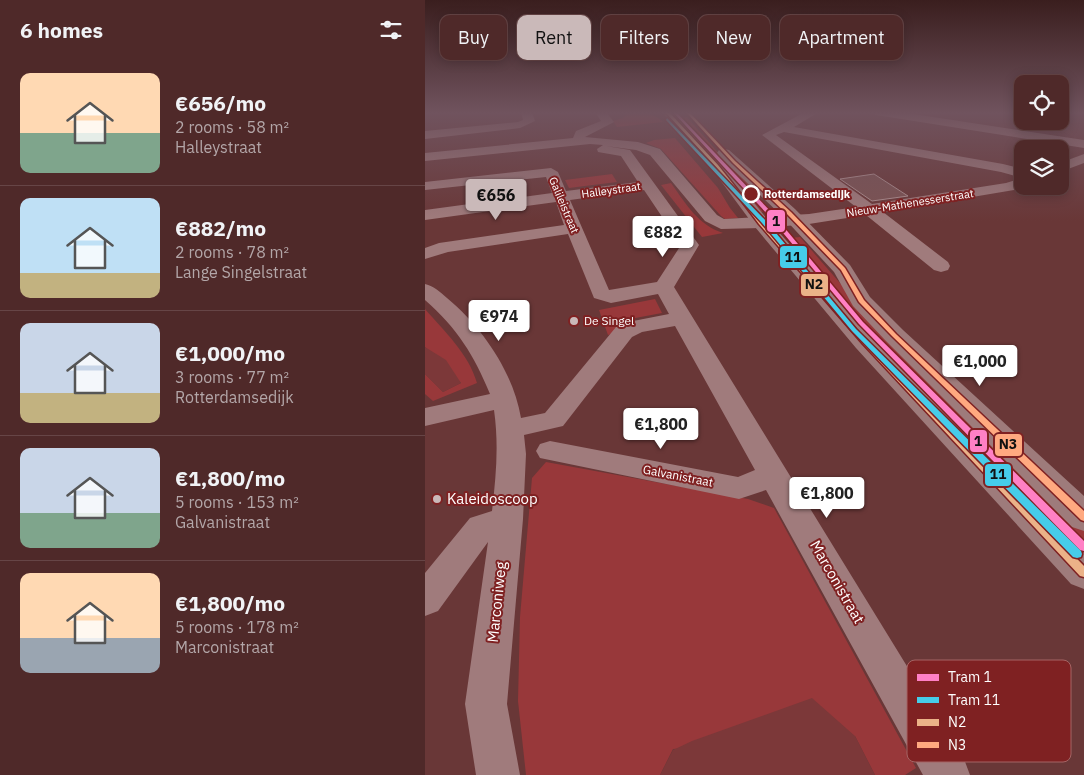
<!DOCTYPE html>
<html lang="en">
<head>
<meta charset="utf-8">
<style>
  body { margin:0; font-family:"IBM Plex Sans",sans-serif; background:#553131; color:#f1f3f6; height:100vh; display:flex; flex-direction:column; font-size:19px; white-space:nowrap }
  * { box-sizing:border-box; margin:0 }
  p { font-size:16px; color:#b3a6a8 }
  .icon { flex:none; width:28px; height:28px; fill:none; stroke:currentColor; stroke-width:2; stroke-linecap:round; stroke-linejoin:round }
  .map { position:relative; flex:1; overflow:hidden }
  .side { display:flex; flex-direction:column; background:#4f2929; width:425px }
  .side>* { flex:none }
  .hud { position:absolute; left:15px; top:15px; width:475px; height:45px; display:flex; gap:10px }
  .fabs { position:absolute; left:589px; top:75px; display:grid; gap:10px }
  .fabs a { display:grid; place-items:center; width:55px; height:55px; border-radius:10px; background:#4f2929; box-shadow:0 2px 12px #0003,0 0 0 1px #664546; font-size:25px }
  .price { position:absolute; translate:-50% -42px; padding:0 11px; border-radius:5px; background:#fff; color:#222; font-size:16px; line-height:32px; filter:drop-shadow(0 1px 2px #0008) }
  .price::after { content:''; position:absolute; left:50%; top:30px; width:15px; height:11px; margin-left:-8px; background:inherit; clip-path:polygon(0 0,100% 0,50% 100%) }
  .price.active { background:#cab9b9; color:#111 }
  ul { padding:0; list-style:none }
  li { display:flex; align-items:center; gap:15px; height:125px; padding:0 20px }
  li+li { border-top:1px solid #664546 }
  li span { display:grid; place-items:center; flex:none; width:140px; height:100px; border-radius:10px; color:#555 }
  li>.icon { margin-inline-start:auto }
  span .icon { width:60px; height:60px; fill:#fffc; stroke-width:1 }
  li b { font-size:21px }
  h2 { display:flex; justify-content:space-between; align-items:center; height:60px; padding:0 20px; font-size:21px }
  .pill { padding:0 18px; border-radius:10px; background:#4f2929; box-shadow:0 2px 12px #0003,0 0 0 1px #664546; font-size:18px; line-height:45px }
  .pill.active { background:#cab9b9; color:#111 }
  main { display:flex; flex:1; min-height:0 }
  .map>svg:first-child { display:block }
  .green { fill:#98383a }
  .water { fill:#7c3839 }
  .building { fill:#7b5252; stroke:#ae8f90 }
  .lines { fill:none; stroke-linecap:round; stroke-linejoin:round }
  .minor { fill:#a07b7c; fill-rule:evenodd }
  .major { fill:#9e7b7b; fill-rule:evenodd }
  .bus-1-casing { stroke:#7f2122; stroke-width:3 }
  .bus-2-casing { stroke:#7f2122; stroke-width:3 }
  .bus-1 { fill:#ebb288; fill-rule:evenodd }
  .bus-2 { fill:#ffa980; fill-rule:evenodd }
  .tram-1-casing { stroke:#7f2122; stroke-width:3 }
  .tram-2-casing { stroke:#7f2122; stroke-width:3 }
  .tram-1 { fill:#ff80c5; fill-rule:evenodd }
  .tram-2 { fill:#46cce9; fill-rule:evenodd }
  .stop-dot { fill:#7f2122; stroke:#fff; stroke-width:2.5 }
  .poi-dot { fill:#cab9b9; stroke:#7f2122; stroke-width:2 }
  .labels { text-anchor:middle; stroke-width:4; stroke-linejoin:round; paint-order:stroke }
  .far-street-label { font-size:11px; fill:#fff; stroke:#7f2122 }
  .far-stop-label { font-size:11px; font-weight:bold; fill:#fff; stroke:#7f2122; text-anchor:start }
  .poi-label { font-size:12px; fill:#fff; stroke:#7f2122; text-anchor:start }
  .street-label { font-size:12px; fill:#fff; stroke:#7f2122 }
  .near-poi-label { font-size:15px; fill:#fff; stroke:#7f2122; text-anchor:start }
  .near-street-label { font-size:15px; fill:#fff; stroke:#7f2122 }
  .key { fill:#7f2122; stroke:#a56464; stroke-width:1 }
  .key-label { font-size:14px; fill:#fff }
  .line-badge { stroke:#7f2122; stroke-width:2 }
  .pale-badge-label { font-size:14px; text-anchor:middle; font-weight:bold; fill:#111 }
</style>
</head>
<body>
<main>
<section class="side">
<h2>6 homes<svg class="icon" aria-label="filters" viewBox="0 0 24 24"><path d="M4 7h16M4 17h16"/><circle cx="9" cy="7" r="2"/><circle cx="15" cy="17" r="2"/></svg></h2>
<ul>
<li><span style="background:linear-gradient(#ffd9b3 60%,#7fa58c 0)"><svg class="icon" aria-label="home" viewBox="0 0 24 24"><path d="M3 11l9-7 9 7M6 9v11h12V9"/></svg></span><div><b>€656/mo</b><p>2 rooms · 58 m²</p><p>Halleystraat</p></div></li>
<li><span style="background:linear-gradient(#bfe0f5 75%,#c2b280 0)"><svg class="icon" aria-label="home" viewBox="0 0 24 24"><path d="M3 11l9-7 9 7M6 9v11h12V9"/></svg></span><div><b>€882/mo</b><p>2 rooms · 78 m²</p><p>Lange Singelstraat</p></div></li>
<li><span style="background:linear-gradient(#c9d6e8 70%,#c2b280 0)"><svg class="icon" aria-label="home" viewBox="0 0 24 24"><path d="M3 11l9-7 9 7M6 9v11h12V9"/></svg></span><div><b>€1,000/mo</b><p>3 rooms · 77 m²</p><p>Rotterdamsedijk</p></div></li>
<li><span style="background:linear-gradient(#c9d6e8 65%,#7fa58c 0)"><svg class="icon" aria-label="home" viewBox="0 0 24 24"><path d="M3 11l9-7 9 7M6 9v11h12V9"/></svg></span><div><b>€1,800/mo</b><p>5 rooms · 153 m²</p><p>Galvanistraat</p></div></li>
<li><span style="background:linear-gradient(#ffd9b3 65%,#9aa5b1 0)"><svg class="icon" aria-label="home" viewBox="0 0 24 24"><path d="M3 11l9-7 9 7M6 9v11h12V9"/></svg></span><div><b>€1,800/mo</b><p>5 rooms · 178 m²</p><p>Marconistraat</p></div></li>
</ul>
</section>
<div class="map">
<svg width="659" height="775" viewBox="0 0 659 775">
  <rect width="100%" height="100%" fill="#693737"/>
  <g class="green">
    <path d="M204,112C216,112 230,113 238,122L192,127L188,121L198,118Z"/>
    <path d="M262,117L296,156L331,189L327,190L345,211L335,212L250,118Z"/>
    <path d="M250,138L293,188L305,208L313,218L300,219L296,216L236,149L221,143L229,140Z"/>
    <path d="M187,174L192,182L144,188L140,180Z"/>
    <path d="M246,183C261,204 273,225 298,233L277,237L236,185Z"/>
    <path d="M375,237L441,313L659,525V560L380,269L390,267L366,238Z"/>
    <path d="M230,299L237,313L205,319L207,322L190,333L183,335L174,310Z"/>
    <path d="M0,309C19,331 44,354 52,383L8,401L0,394V374L18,392L36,383L0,347Z"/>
    <path d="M121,462L323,499L349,508L491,768L480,775H450L430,736L248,749L235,775H101L93,701L95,617L107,478Z"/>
  </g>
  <g class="water">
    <path d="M0,347L21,360L36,383L18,392L0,374Z"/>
    <path d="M387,698L430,736L450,775H235L248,750L267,741Z"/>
  </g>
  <path class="building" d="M449,174L483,196L447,201L415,179Z"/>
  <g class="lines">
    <g class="minor">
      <path d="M96,112H107L110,121L95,128L0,139V131L93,122L98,120Z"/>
      <path d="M170,112H181L189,122L160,137L213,142L235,149L292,215L299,219L384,214L431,207L337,135L380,112H394L369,127L578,164L598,169V186H600L589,190L458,212L523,262L525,266L523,270L516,272L509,270L441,215L384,224L336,228L296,229L280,221L225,155L211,150L181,146L205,150L274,245L249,287L539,759L545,775H498L341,490L314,499L115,458L111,451L115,444L125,441L313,477L330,470L250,326L217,332L207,337L138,426L99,435L101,454L98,519L82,704L95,775H51L40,704L63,542L13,611L0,616V573L45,518L67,511C71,476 74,445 69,410L0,426V408L65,394C49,355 32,328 0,300V284C9,286 15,292 22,298C58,328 88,372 96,418L120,413L191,327L203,322L244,314L233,294L186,303L169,298L143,234L23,252L0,259V248L14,243L139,225L131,202L0,220V210L127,193L121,177L0,190V182L126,168L133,172L141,191L213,182L196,156L173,152L172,149L178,145L165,144L0,161V153L148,138L151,131L176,121ZM359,132L576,172L597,178L581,183L447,204L351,135ZM219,190L256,245L232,282L184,290L145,200Z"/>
      <path d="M446,112H475L659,140V148L451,115Z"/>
      <path d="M659,154V163L635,172V163Z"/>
    </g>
    <g class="major">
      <path d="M237,112H249L297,163L342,219L449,338L659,548V589L646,584L431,348L330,227L287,169Z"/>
      <path d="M299,149L304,150L370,209L425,265L445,297L478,330L659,496V531L647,527L460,340L428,306L409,272L358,217L294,156L292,153L294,150Z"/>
    </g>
    <defs>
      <path id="bus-1" d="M244,112L293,165L338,222L442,342L659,566V577L655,576L438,344L334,224L291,167L242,114L236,112Z"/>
      <path id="bus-2" d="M264,112L310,161L366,212L420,268L439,300L471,334L659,511V521L656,520L467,336L434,302L416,270L362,214L308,163L261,112Z"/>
    </defs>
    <use href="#bus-1" class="bus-1-casing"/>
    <use href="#bus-2" class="bus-2-casing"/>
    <use href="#bus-1" class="bus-1"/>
    <use href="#bus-2" class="bus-2"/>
    <defs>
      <path id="tram-1" d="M251,112L348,214L438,322L659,541V551L655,550L434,324L344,216L248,112Z"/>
      <path id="tram-2" d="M242,118L341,221L431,329L656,551L657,554L656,557L652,558L648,557L427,331L337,223L241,120Z"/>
    </defs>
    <use href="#tram-1" class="tram-1-casing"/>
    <use href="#tram-2" class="tram-2-casing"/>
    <use href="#tram-1" class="tram-1"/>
    <use href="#tram-2" class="tram-2"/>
  </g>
  <linearGradient id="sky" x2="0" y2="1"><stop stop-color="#3a1e1e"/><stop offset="0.51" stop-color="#70535e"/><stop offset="1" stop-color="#70535e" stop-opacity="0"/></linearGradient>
  <rect width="659" height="221" fill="url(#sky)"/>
  <circle class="stop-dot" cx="326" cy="194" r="8"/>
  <g class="poi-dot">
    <circle cx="149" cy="321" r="5"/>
    <circle cx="12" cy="499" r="5"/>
  </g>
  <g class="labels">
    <g class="far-street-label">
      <text transform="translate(186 190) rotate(-8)" y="4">Halleystraat</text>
      <text transform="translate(485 203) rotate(-9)" y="4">Nieuw-Mathenesserstraat</text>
      <text transform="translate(139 205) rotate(67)" y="4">Galileistraat</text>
    </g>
    <g class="far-stop-label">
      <text x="339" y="198">Rotterdamsedijk</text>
    </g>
    <g class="poi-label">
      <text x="159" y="325">De Singel</text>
    </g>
    <g class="street-label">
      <text transform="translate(253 476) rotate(11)" y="4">Galvanistraat</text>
    </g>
    <g class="near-poi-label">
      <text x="22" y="504">Kaleidoscoop</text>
    </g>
    <g class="near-street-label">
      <text transform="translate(412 582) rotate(60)" y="5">Marconistraat</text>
      <text transform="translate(72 602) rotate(-84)" y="5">Marconiweg</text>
    </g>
  </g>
  <rect x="482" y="660" width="164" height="102" rx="8" class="key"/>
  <rect x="492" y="674" width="22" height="7" fill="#ff80c5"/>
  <rect x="492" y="697" width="22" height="6" fill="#46cce9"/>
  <rect x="492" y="719" width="22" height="7" fill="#ebb288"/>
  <rect x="492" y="742" width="22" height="6" fill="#ffa980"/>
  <g class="key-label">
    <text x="523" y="682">Tram 1</text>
    <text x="523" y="705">Tram 11</text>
    <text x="523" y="727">N2</text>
    <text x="523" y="750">N3</text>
  </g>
  <g class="line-badge">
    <rect x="341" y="209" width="20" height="24" rx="5" fill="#ff80c5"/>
    <rect x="354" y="245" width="29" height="24" rx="5" fill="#46cce9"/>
    <rect x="375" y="273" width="29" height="24" rx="5" fill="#ebb288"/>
    <rect x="544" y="429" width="19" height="24" rx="5" fill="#ff80c5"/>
    <rect x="569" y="433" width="29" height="24" rx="5" fill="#ffa980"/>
    <rect x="559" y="463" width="28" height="24" rx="5" fill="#46cce9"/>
  </g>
  <g class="pale-badge-label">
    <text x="351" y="226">1</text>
    <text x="368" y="262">11</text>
    <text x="389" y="289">N2</text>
    <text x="553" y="446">1</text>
    <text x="583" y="449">N3</text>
    <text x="573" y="479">11</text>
  </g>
</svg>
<div class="fabs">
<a><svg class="icon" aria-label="locate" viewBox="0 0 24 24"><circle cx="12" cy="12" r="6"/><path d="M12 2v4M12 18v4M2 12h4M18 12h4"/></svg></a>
<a><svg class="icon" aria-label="layers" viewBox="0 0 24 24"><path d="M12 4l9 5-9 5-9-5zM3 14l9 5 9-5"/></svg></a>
</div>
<b class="price active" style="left:71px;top:221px">€656</b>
<b class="price" style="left:238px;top:258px">€882</b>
<b class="price" style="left:74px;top:342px">€974</b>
<b class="price" style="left:555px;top:387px">€1,000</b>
<b class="price" style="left:236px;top:450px">€1,800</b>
<b class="price" style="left:402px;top:519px">€1,800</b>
<div class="hud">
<a class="pill">Buy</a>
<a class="pill active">Rent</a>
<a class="pill">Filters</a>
<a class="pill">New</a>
<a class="pill">Apartment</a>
</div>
</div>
</main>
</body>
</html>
